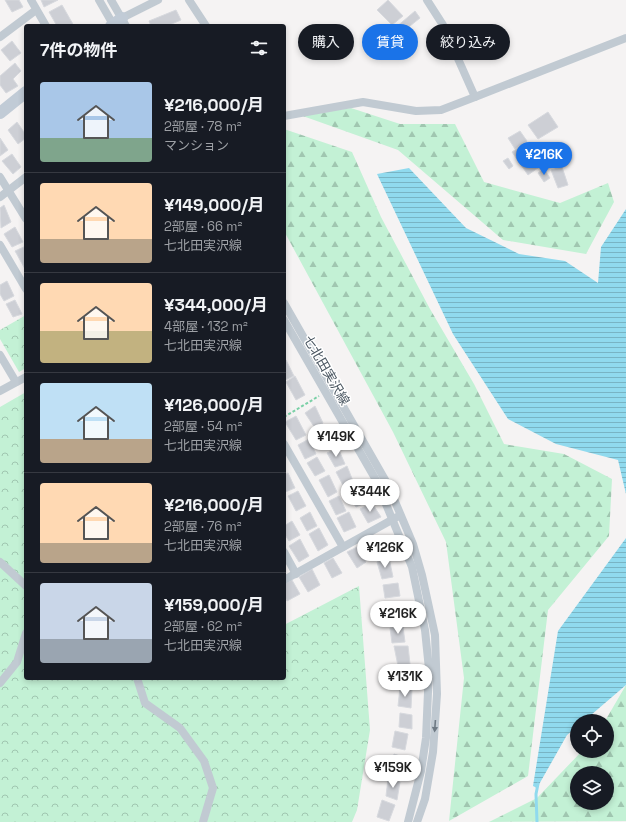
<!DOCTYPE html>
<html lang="ja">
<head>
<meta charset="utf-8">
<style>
  body { margin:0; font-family:"Space Grotesk","Noto Sans JP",sans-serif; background:#242831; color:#f1f3f6; height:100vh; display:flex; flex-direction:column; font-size:15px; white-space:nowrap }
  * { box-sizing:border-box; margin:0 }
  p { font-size:13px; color:#9ea1a6 }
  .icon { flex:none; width:22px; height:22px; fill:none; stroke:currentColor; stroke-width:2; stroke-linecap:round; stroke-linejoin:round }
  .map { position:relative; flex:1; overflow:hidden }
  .panel { position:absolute; left:24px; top:24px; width:262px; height:656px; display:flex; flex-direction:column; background:#171b24; border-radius:4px; box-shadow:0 2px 6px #0003 }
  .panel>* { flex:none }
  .guide { position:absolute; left:298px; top:24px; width:268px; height:36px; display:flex; gap:8px }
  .buttons { position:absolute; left:570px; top:714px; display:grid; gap:8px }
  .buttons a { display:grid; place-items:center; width:44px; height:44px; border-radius:50%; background:#171b24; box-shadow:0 2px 6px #0003; font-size:20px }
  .price { position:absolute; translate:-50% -34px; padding:0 9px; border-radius:14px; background:#fff; color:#222; font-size:13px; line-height:26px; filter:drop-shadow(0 1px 2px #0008) }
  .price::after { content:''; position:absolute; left:50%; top:24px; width:12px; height:9px; margin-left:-6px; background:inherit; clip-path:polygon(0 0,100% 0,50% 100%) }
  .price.on { background:#1a73e8; color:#fff }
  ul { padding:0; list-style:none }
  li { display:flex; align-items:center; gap:12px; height:100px; padding:0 16px }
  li+li { border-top:1px solid #363941 }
  li span { display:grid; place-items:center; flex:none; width:112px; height:80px; border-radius:4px; color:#555 }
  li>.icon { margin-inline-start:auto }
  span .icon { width:48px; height:48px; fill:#fffc; stroke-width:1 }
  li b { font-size:17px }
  h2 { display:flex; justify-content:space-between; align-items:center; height:48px; padding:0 16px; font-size:17px }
  .pill { padding:0 14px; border-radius:18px; background:#171b24; box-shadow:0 2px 6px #0003; font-size:14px; line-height:36px }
  .pill.on { background:#1a73e8; color:#fff }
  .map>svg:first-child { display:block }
  .forest { fill:url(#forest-firs); fill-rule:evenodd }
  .park { fill:url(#park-crowns) }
  .water { fill:url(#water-rules) }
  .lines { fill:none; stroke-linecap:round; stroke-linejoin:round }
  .stream { stroke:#90daee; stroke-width:3 }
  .building { fill:#cdcfd5; stroke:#d7d9de }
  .path { stroke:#7ad0a6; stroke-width:2; stroke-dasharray:3 2; stroke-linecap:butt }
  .street { stroke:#c1cad2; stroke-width:8 }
  .secondary { stroke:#c1cbd6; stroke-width:12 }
  .oneway { fill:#6e7983 }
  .labels { text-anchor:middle; stroke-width:3; stroke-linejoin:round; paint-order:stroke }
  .street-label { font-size:13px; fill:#4a5661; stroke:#fff }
</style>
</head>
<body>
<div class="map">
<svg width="626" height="822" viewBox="0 0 626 822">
  <defs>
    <pattern id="forest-firs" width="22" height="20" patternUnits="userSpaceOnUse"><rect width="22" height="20" fill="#c3f1d5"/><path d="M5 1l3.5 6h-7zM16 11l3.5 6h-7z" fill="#a0c6b0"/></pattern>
    <pattern id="park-crowns" width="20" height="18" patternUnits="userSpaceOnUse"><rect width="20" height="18" fill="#c3f1d5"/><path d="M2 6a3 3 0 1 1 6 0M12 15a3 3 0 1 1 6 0" fill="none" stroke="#a0c6b0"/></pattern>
    <pattern id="water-rules" width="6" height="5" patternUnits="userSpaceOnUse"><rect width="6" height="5" fill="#90daee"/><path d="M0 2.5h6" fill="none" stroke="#78b4c4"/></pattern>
  </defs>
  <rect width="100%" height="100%" fill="#f5f3f3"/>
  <g class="forest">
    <path d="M351,108L400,124H455L484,182L560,203L608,183L614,202L586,254L503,240L398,150L300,115Z"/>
    <path d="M284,129L352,152L381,217L430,309L474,384L504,444L564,454L612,479L609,536L548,610L528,776L449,821L464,678L446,542L393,432L284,231Z"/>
    <path d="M626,685V821L489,822L537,798L582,751H607V721H605ZM577,773H607V803H577Z"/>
  </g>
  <g class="park">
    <path d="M26,315V368L19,372L0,339V330Z"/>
    <path d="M26,392V678H284V625L359,586L370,730L357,810L352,822H0V407Z"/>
  </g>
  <g class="water">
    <path d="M409,168L466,228L519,254L565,261L598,283L601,247L626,209V494L618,460L556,444L508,419L453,334L377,174Z"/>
    <path d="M626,538V685L584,721H577V727L567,735L537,788L533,786L558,631Z"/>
  </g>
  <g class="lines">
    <path class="stream" d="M537,822L536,794L538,784"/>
  </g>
  <g class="building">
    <path d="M5,0H19L23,7L12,12Z"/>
    <path d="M41,0H58L44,7Z"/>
    <path d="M388,0L403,16L392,25L377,10Z"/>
    <path d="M62,5L74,26H57L49,12Z"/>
    <path d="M176,10L181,20L167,26H151L149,21Z"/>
    <path d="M415,11L420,18L400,34L395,28Z"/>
    <path d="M12,41L21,53L10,61L1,50Z"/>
    <path d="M15,63L21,71L13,79L18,86L6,93L0,85V76Z"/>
    <path d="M548,112L558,127L538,139L528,125Z"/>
    <path d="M17,122L26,135V138L18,144L8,130Z"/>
    <path d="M520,131L527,141L515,149L508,138Z"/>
    <path d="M0,138L8,150L0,156Z"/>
    <path d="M525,143L528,148L534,146L538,153L535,155L542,165L528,175L512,152Z"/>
    <path d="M12,154L21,167L13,174L2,161Z"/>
    <path d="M508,158L513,166L509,169L503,161Z"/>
    <path d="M562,167L568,185L558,188L551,170Z"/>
    <path d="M544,169L550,178L544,182L538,173Z"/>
    <path d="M4,205L11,222L1,228L0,208Z"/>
    <path d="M15,227L23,242L12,247L4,234Z"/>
    <path d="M26,246V268L25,269L15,251Z"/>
    <path d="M7,281L14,296L4,301L0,294V285Z"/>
    <path d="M15,300L22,314L13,317L6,304Z"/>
    <path d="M286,360L294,376L285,380L284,361Z"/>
    <path d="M295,376L305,395L296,400L286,382Z"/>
    <path d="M315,406L323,423L315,428L305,413Z"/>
    <path d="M296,416L306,435L296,440L285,422Z"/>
    <path d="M327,426L336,442L326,449L317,432Z"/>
    <path d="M309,439L316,454L305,459L298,445Z"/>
    <path d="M338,448L345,464L335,467L327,453Z"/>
    <path d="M317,457L325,471L315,476L307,463Z"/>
    <path d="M347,466L355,486L345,489L336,472Z"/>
    <path d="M288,473L295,488L285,492L284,475Z"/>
    <path d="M329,475L337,492L328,497L319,480Z"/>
    <path d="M357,489L365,503L356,507L347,493Z"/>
    <path d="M298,491L306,506L296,511L288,496Z"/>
    <path d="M339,496L346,511L336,515L329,501Z"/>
    <path d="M372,503L381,517L368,523L360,509Z"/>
    <path d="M310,512L317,526L307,531L300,518Z"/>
    <path d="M349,512L356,527L344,532L337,518Z"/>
    <path d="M292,521L300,535L289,541L284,533V526Z"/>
    <path d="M319,528L328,545L318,551L309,534Z"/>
    <path d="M383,536L390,550L379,555L371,543Z"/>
    <path d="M300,539L309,556L299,562L289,546Z"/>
    <path d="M357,547L366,562L357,568L347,552Z"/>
    <path d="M333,558L342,573L332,578L324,563Z"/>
    <path d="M389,558L393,577L382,579L377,562Z"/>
    <path d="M312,569L320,585L308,592L299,577Z"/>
    <path d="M292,580L300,594L287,601L284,595V584Z"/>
    <path d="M398,583L400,596L385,598L383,585Z"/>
    <path d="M402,602L403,618L389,619L387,604Z"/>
    <path d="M403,627L405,642L392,643L390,628Z"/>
    <path d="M394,646H408L410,664L398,666Z"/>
    <path d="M397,668L410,669L409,685H398Z"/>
    <path d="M400,688L412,689L411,708L398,706Z"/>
    <path d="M400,713L412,715V729L399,727Z"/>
    <path d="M395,731L408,734L405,750L392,747Z"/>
    <path d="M394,754L406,758L403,776L391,772Z"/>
    <path d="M388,779L400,782L397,800L386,796Z"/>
    <path d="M382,800L395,805L389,821L377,817Z"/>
  </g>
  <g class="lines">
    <path class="path" d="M284,417L319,396"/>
    <g class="street">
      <path d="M31,0L46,26"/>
      <path d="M99,0L114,26"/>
      <path d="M111,0L126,26"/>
      <path d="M189,0L206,26"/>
      <path d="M427,0L443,25L475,97L626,38"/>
      <path d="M122,18L158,0"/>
      <path d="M0,37L36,10"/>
      <path d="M284,116L363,102L416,111L441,110L475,97"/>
      <path d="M0,177L26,219"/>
      <path d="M0,197L26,177"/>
      <path d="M0,245L26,289"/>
      <path d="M284,303L388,485L413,544L422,575L435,635L437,694L433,752L425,799L417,822"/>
      <path d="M284,320L376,480L412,567L425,630L429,669L426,738L421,771L408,822"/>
      <path d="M0,355L16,382"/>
      <path d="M0,391L26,377"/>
      <path d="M284,444L343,547"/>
      <path d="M284,552L296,574"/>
      <path d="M0,562L26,586"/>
      <path d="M284,580L397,517"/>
      <path d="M137,678L145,703L180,728L204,761L213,788L203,822"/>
      <path d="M0,683L17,662L26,633"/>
    </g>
    <g class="secondary">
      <path d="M111,26L122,18"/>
      <path d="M0,113L26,92"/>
    </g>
  </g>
  <defs><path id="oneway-solid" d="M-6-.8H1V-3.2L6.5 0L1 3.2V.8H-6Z"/></defs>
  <use class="oneway" href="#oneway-solid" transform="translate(435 726) rotate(94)"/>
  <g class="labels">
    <g class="street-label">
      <text transform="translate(327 370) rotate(60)" y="5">七北田実沢線</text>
    </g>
  </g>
</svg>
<div class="buttons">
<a><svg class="icon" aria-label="locate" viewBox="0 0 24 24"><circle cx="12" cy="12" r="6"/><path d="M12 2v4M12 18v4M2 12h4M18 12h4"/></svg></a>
<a><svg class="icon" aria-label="layers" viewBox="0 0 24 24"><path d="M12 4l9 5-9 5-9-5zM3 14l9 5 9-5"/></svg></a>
</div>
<b class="price on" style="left:544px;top:176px">¥216K</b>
<b class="price" style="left:336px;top:458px">¥149K</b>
<b class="price" style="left:370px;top:513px">¥344K</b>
<b class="price" style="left:385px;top:569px">¥126K</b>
<b class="price" style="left:398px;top:635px">¥216K</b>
<b class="price" style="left:405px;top:698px">¥131K</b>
<b class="price" style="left:393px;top:789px">¥159K</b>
<div class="guide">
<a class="pill">購入</a>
<a class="pill on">賃貸</a>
<a class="pill">絞り込み</a>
</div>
<section class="panel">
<h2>7件の物件<svg class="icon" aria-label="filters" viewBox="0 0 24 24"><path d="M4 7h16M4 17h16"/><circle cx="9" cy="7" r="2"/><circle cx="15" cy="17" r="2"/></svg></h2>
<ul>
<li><span style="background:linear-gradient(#a9c7e8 70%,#7fa58c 0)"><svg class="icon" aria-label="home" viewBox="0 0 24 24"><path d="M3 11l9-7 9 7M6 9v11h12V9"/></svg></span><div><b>¥216,000/月</b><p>2部屋 · 78 m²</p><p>マンション</p></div></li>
<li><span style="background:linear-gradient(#ffd9b3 70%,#b9a48a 0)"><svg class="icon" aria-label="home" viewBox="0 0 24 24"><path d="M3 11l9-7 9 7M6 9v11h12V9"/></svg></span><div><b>¥149,000/月</b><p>2部屋 · 66 m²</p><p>七北田実沢線</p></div></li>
<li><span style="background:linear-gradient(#ffd9b3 60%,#c2b280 0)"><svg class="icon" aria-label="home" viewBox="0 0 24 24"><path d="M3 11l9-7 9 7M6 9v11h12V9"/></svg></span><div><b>¥344,000/月</b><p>4部屋 · 132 m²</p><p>七北田実沢線</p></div></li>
<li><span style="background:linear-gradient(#bfe0f5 70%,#b9a48a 0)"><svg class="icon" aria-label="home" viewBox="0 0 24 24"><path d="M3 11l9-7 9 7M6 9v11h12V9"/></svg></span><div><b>¥126,000/月</b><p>2部屋 · 54 m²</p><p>七北田実沢線</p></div></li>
<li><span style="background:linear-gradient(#ffd9b3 75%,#b9a48a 0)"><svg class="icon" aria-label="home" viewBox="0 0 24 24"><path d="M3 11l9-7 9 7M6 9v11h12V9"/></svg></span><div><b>¥216,000/月</b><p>2部屋 · 76 m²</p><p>七北田実沢線</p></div></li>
<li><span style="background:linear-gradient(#c9d6e8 70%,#9aa5b1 0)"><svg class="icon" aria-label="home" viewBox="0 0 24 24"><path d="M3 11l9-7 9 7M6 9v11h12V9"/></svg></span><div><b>¥159,000/月</b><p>2部屋 · 62 m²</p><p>七北田実沢線</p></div></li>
</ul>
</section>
</div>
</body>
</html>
